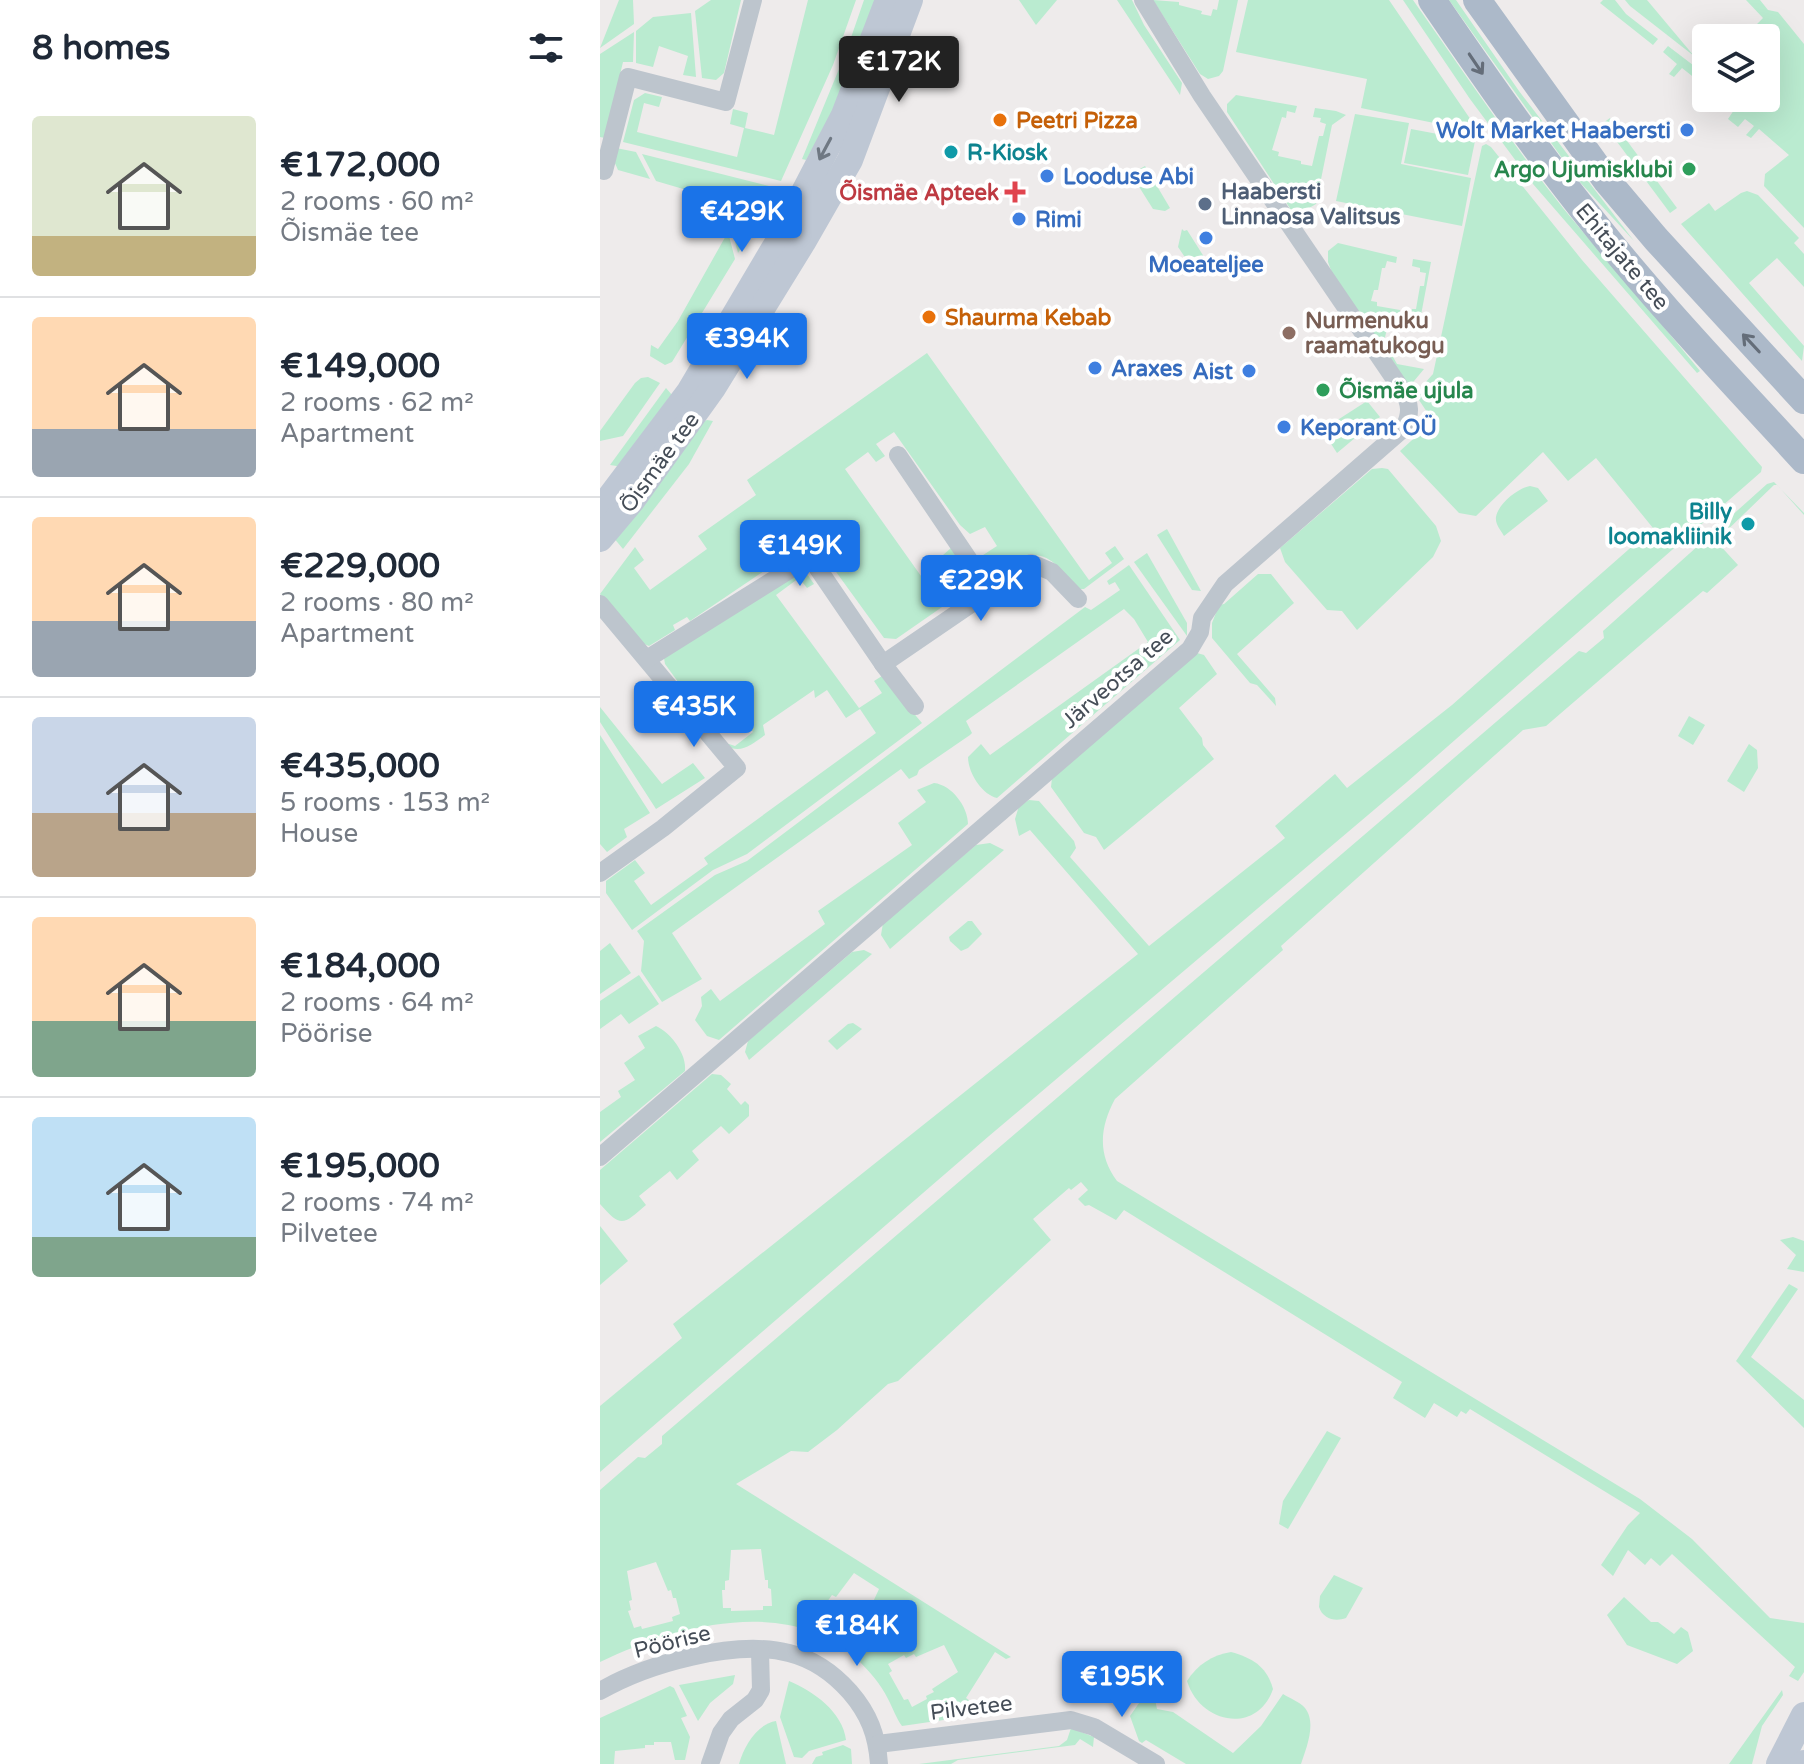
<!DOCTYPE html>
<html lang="en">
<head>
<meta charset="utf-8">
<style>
  body { margin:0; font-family:"Varela Round",sans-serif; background:#f2f2f3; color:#1f2937; height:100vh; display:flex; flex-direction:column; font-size:30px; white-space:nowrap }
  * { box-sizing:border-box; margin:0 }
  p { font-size:26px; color:#747a83 }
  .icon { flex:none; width:44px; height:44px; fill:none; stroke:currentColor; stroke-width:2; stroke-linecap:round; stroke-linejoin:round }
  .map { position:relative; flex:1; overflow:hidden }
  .panel { display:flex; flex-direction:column; background:#fff; width:600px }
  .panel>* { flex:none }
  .buttons { position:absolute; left:1092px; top:24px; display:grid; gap:16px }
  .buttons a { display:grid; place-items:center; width:88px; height:88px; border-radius:8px; background:#fff; box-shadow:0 8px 32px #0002; font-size:40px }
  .price { position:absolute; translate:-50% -68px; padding:0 18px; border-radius:8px; background:#1a73e8; color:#fff; font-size:26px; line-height:52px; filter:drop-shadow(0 2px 4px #0008) }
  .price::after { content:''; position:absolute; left:50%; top:48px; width:24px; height:18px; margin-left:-12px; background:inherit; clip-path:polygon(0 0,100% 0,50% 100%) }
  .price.selected { background:#222; color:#fff }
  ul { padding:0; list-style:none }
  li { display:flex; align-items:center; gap:24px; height:200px; padding:0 32px }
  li+li { border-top:2px solid #e0e1e3 }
  li span { display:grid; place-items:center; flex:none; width:224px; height:160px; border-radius:8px; color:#555 }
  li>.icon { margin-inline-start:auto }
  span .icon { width:96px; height:96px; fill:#fffc; stroke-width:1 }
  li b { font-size:34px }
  h2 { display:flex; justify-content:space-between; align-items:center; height:96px; padding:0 32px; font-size:34px }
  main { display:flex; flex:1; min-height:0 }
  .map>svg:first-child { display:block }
  .green { fill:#baebd0; fill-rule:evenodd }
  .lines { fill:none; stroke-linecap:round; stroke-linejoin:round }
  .minor { stroke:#bdc5cd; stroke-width:18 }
  .secondary { stroke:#bec7d4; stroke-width:26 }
  .primary { stroke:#acb9c9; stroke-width:28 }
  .oneway { stroke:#646d79 }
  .oneway2 { stroke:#6f7883 }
  .food-dot { fill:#e8710a; stroke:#fff; stroke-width:3 }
  .shop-dot { fill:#3f7fe0; stroke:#fff; stroke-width:3 }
  .culture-dot { fill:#0f9aa8; stroke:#fff; stroke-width:3 }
  .leisure-dot { fill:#2e9e5b; stroke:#fff; stroke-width:3 }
  .health-dot { fill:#e0444e; stroke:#fff; stroke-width:3 }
  .service-dot { fill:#5c6f8a; stroke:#fff; stroke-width:3 }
  .education-dot { fill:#8d6e63; stroke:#fff; stroke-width:3 }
  .labels { text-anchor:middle; stroke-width:8; stroke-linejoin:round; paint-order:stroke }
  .food-label { font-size:22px; font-weight:bold; fill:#c56008; stroke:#fff; text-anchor:start }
  .shop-label { font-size:22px; font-weight:bold; fill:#366cbe; stroke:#fff; text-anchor:start }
  .culture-label { font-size:22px; font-weight:bold; fill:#0d838f; stroke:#fff; text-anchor:start }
  .leisure-label { font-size:22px; font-weight:bold; fill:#27864d; stroke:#fff; text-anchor:end }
  .service-label { font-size:22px; font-weight:bold; fill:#4e5e75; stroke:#fff; text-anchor:start }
  .health-label { font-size:22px; font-weight:bold; fill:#be3a42; stroke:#fff; text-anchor:end }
  .street-label { font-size:22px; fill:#454d57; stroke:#fff }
  .education-label { font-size:22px; font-weight:bold; fill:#785e54; stroke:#fff; text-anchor:start }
</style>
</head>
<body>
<main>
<section class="panel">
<h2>8 homes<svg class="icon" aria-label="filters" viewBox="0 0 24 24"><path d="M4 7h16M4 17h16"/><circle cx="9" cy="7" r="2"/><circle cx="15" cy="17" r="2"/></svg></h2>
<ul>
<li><span style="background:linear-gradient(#dfe7d0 75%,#c2b280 0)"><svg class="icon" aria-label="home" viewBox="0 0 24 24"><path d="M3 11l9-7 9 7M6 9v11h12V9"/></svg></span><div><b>€172,000</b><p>2 rooms · 60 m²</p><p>Õismäe tee</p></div></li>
<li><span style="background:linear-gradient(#ffd9b3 70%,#9aa5b1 0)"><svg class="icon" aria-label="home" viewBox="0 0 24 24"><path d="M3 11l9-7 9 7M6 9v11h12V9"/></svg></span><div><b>€149,000</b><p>2 rooms · 62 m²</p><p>Apartment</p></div></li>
<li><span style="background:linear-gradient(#ffd9b3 65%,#9aa5b1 0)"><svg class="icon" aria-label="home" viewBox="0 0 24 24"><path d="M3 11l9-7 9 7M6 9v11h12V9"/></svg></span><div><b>€229,000</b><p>2 rooms · 80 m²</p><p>Apartment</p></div></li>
<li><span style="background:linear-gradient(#c9d6e8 60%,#b9a48a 0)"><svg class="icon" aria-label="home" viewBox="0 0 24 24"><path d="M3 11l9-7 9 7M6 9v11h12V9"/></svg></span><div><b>€435,000</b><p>5 rooms · 153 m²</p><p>House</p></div></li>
<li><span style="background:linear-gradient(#ffd9b3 65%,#7fa58c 0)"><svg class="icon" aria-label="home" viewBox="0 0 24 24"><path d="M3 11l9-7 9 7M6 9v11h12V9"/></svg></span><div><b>€184,000</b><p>2 rooms · 64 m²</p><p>Pöörise</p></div></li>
<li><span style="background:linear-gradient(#bfe0f5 75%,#7fa58c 0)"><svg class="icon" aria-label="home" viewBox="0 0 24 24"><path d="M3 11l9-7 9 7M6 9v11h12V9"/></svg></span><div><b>€195,000</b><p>2 rooms · 74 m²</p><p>Pilvetee</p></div></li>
</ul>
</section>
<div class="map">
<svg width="1204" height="1764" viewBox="0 0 1204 1764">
  <rect width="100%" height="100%" fill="#eeebeb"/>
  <g class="green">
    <path d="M19,0H33L34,24L0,48Z"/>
    <path d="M111,0H141L124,73L116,80L102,78L95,11Z"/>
    <path d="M208,0H256L233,65L181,181L23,142L34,100L45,93L62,97L59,107L44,103L37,132L137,157L144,128L130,124L133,109L148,113L145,128L174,135Z"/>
    <path d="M264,0H277L242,96L206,160L202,159L246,52Z"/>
    <path d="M419,0H457L436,25Z"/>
    <path d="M517,0H532L544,25L582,83L580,95Z"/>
    <path d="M553,0L579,2V5L602,11L601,14L611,16L613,9L617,10L619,0H638L623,71L619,76L608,79L600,74Z"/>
    <path d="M648,0H789L873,123V131L761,108L767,79L636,52Z"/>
    <path d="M803,0H813C862,70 910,141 963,208C1008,263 1056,316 1100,371L1097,373L933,184L870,99Z"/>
    <path d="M849,0H856L919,91L1034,241L977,179Z"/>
    <path d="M1003,0H1015L1026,14L1058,39L1053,45L1000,3Z"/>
    <path d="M1025,0H1047L1094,56L1030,6Z"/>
    <path d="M1146,0H1160L1168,10L1178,12L1204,44V228L1164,186L1165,174L1189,155L1159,129L1151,138L1146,135L1154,126L1145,119L1138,127L1128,119L1134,110L1120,98H1166C1166,88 1172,82 1172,72C1173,59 1166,50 1166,38H1158L1151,30L1163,18Z"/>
    <path d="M91,13L96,77L83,75L88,56L59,46L53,67L36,63V31L53,17Z"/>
    <path d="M34,32L33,62H23L5,138L0,137V54Z"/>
    <path d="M1068,46L1106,75V87L1082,68L1074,77L1069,74L1077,64L1063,52Z"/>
    <path d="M636,95L697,106L695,113L687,111L686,118L682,117L672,150L679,152L678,156L701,161V164L712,166L719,136H723L726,124L720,122L721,118L713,117L715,108L736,111L746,115L732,125L716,204L695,216L627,112V104Z"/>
    <path d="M755,114L809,123L801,164L871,178L862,226L736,201Z"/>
    <path d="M1010,118L1077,208L1070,213L1003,123Z"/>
    <path d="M811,129L875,141L868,175L804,163Z"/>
    <path d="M886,144L891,147L982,260L1162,467L1161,472L807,782L389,1136L0,1472V1406L82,1338L73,1324L538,954L430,830L419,836L415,819L419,806L429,800L439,801L474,841L476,848L470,857L549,946L685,838L675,826L735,774L747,788L852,705L1053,528L996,458L968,481L943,452L876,516L859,513L800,451L833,421L815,394L833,374L882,146Z"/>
    <path d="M16,148L36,152L50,179L18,170L14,161Z"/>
    <path d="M42,154L177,188L170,200L141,206L56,181Z"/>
    <path d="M545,166L570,208L565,211L553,209L536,182L538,170Z"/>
    <path d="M1147,191L1158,195L1199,238L1194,243L1204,254V287L1177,258L1149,283L1204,346L1202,361L1081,224L1109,203L1115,211L1141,193Z"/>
    <path d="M167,206L138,253L131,227L138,211Z"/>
    <path d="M582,229L584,231L587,230L613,271L608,275L595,272L578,247Z"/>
    <path d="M128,232L135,259L72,362L65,365L50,356L51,345L58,349L78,321Z"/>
    <path d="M738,243L797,257L796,263L787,261L785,268H782L778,290H774L771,301L777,302V306L800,310V314L811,315L812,309H816L820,286H824L826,273L820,272V268L812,266L813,259L831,262L818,331L788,325L784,341L797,364L824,369L809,387L732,273L728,262V251Z"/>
    <path d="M327,353L489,580L512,563L505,553L515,546L524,559L484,589H478C459,568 444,542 414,563C406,569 401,574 391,573L379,562L380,557L397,546L385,527L370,534L360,525L294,432L276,444L285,456L276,462L268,452L245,469L326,583L350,567L343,555L351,548L371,578L368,589L296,639L284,638L226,558L238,549L228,534L218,540L209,526L194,535L199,544L198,548L90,621L87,617L73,625L75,630L49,646L37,641L0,594L35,547L44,560L34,568L50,590L107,549L98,536L156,495L147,480Z"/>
    <path d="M48,377L60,383L23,436L0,441V431L35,383L41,378Z"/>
    <path d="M66,388L72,395L23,467L10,465Z"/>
    <path d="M767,401L780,417L737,453L722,430Z"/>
    <path d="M107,420L113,421L89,464L23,549L13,537L101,423Z"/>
    <path d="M782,468L788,469L836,526L841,541L833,557L757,630L742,611L727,610L685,562L680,548L772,469Z"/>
    <path d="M1174,482L1204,513V515L1177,485H1174L1116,541L1138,565L1107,593L1103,591L946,726L923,730L681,946L683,950L515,1099C500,1127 497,1154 517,1181L1040,1499L1092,1539L1170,1618L1204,1623V1672L1198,1681L1189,1676L1195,1667L1072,1554L1060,1566L1051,1558L1045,1565L1028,1550L1013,1576L1001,1565L1028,1525L1040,1513L870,1409L866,1414L861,1411L857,1417L834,1403L825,1418L793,1398L802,1382L524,1210L516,1220L489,1205L485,1206L478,1199L488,1190L481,1182L471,1190L469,1188L433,1219L451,1240L298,1381L288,1384L237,1430L208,1452L191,1451L136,1484L411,1657L406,1659L395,1652L366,1698L377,1706L378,1715L302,1726C296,1718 293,1708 288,1699C281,1684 269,1671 258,1660C189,1594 75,1626 0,1662V1490L38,1457L45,1458L62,1444V1436L979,651L986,653L1004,638L1003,631L1167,484ZM161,1549L165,1580H168V1588L171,1589L172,1606H163V1610L131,1611V1608H123L122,1590H125V1581L129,1580L131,1550ZM56,1562L68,1591L71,1590L73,1598H76L80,1614L72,1617L73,1621L42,1629L41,1626L34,1628L28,1611L31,1610L29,1601L32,1600L27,1571ZM254,1573L279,1589L266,1617L268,1618L264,1626L266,1627L256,1642L249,1638L247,1640L220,1624L221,1620L215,1616L224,1601L227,1602L232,1595L236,1597ZM344,1645L358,1672L332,1689L334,1692L326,1696L327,1699L312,1707L308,1699L304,1700L289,1673L292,1671L288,1664L304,1655L306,1658L314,1654L316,1657Z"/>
    <path d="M930,486L938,488L948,501L904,536C901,530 895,525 896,517C898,504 918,488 930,486Z"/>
    <path d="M567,529L601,591L592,590L557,535Z"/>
    <path d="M547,553L587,623V636L534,562Z"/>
    <path d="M529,565L580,640L397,798C381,794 368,772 368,757L381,744L390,755L548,642L534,619L524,609L366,721L372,733L370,735L319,770L317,775L309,779L301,769L72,933L102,979L62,1002L41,971L44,941L37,931L115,875L147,861L485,607L491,610L520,590L515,582L509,585L507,581Z"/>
    <path d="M203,568L214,584L207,588L199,578L176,595L259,708L282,693L274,681L282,676L322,723L147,854L113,870L32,930L6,893V881L35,860L45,873L34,881L51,905L108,864L104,858L276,733L260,709L246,718L227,690L215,698L214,690L163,725L165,735C152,744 142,754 126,746L129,744L135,746L153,732L143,718L124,732L113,730L65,664L64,658Z"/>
    <path d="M658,574H671L694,603L637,654L675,698L676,706L657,685L650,683L612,638V623L619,605L624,604Z"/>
    <path d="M597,653L604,655L617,674L579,708L602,738L603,745L614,759L504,850L496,837L484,833L451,787L452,778Z"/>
    <path d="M0,707L62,784L93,763L105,778L56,809L0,722Z"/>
    <path d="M1089,716L1105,725L1093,745L1078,736Z"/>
    <path d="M0,735L50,813L24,829L27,837L7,852L0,844Z"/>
    <path d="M1149,744L1157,750L1158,768L1144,792L1127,781Z"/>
    <path d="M334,783C352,785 368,807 368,824L119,1040L107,1036L95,1020L102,1006L101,997L111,989L120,1001L225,924L218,911L312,845L298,823L326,802L317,790Z"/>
    <path d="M390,843L404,850L290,949L281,935L283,923L376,845Z"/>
    <path d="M368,921H372L382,934L368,948L361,951L350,941L349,937Z"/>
    <path d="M10,943L31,973L0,994V951Z"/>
    <path d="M264,950L272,954L149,1060L145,1052L148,1041L252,952Z"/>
    <path d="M39,975L59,1004L29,1024L21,1014L0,1029V1001Z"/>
    <path d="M253,1023L262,1029L237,1050L228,1041L248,1024Z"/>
    <path d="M56,1026C71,1033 87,1054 85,1071L0,1142V1112L21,1097L18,1091L35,1080L24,1063L45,1048L38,1036Z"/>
    <path d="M112,1074L121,1075L131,1084L127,1089L141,1105L145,1101L149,1105V1116L129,1134L121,1126L92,1151L99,1160L77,1180L70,1171L39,1196L46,1205C23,1225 21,1228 0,1204V1170Z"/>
    <path d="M0,1226L28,1261L0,1285Z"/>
    <path d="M1193,1237L1204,1241V1272L1187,1269L1196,1255L1180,1240Z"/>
    <path d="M1189,1284L1198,1289L1151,1357L1204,1400V1428L1136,1361Z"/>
    <path d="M727,1431L741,1438L688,1529L679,1524L683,1501Z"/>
    <path d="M734,1575L763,1588L746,1618C735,1622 723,1619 719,1607L720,1596Z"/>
    <path d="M1024,1597L1051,1622H1058L1074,1634L1081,1627L1088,1632L1093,1651L1077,1664L1027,1645L1007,1615Z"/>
    <path d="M631,1652C653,1658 667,1667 673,1689C657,1735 600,1724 587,1681C597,1665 612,1655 631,1652Z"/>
    <path d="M135,1675L133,1684L110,1703L98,1721L79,1685Z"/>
    <path d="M189,1681C213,1691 243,1712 246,1740L209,1751L202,1758L194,1757L180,1717Z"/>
    <path d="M70,1686L74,1688L87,1716L81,1718L90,1737L85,1760H75L71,1742H54V1745H45V1748L15,1751L14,1764H0V1718Z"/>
    <path d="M1182,1690L1183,1695L1162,1726L1152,1764H1129Z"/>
    <path d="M546,1693L555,1699L557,1709L573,1712L633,1753L661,1726L683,1694C689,1698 700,1702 705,1708C717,1723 706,1749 701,1764H586L546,1740L542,1743L539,1741L530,1716Z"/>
    <path d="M176,1721L186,1764H139C144,1746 157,1724 176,1721Z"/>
    <path d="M471,1728L494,1737L493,1747L480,1739L475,1745L358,1760L351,1764H319L459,1746L467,1740Z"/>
    <path d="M243,1745L251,1749L252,1764H212L216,1757L223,1755L222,1752Z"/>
  </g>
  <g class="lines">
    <g class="minor">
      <path d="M0,169L4,171L28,77L126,102L153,0"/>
      <path d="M298,455L390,591"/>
      <path d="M0,604L137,768L63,828L0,873"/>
      <path d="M47,659L210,557L283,664L315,706"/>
      <path d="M283,664L431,563L452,572L478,599"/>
      <path d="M0,1157L590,649L600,632L602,618L625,584L804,428C811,414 811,404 802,390L602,96L543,0"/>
      <path d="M0,1691C47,1664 135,1639 189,1653C213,1659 234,1674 250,1692C269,1714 277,1735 279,1764"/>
      <path d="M278,1744L471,1720L494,1727L556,1764"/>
      <path d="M110,1764L121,1733L131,1719L155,1700L161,1690L160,1651"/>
    </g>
    <g class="secondary">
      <path d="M0,510L89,392L179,240L244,115L288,0"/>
      <path d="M0,539L32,501L113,388L203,242L250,160L310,0"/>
      <path d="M1179,1764L1204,1715"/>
      <path d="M1203,1764L1204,1763"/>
    </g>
    <g class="primary">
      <path d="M832,0C880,70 929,141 982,208C1050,296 1129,378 1204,460"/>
      <path d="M877,0L1007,181L1056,239L1204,400"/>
    </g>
  </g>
  <defs><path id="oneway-shaft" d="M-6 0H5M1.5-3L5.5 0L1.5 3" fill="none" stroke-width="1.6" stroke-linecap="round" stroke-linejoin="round" transform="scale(2)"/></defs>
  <g class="oneway">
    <use href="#oneway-shaft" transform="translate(876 64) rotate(56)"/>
    <use href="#oneway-shaft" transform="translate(1151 343) rotate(-133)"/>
  </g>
  <use class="oneway2" href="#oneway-shaft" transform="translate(225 149) rotate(118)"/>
  <g class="food-dot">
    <circle cx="400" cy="120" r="8"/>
    <circle cx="329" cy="317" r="8"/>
  </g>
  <g class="shop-dot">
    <circle cx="1087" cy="130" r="8"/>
    <circle cx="447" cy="176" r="8"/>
    <circle cx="419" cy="219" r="8"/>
    <circle cx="606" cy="238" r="8"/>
    <circle cx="495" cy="368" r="8"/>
    <circle cx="649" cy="371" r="8"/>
    <circle cx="684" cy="427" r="8"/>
  </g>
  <g class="culture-dot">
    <circle cx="351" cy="152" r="8"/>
    <circle cx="1148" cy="524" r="8"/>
  </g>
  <g class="leisure-dot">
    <circle cx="1089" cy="169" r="8"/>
    <circle cx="723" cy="390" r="8"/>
  </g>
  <path class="health-dot" d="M411 180h8v8h8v8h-8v8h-8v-8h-8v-8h8z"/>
  <circle class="service-dot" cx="605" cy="204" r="8"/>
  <circle class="education-dot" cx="689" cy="333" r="8"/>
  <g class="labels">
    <g class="food-label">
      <text x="416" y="128">Peetri Pizza</text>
      <text x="345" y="325">Shaurma Kebab</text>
    </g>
    <g class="shop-label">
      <text x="1071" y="138" text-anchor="end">Wolt Market Haabersti</text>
      <text x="463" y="184">Looduse Abi</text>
      <text x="435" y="227">Rimi</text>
      <text x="606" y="272" text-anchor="middle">Moeateljee</text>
      <text x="511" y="376">Araxes</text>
      <text x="633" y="379" text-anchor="end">Aist</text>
      <text x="700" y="435">Keporant OÜ</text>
    </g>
    <g class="culture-label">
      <text x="367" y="160">R-Kiosk</text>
      <text x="1132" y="519" text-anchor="end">Billy<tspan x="1132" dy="25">loomakliinik</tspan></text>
    </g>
    <g class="leisure-label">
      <text x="1073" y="177">Argo Ujumisklubi</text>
      <text x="739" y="398" text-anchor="start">Õismäe ujula</text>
    </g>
    <g class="service-label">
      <text x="621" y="199">Haabersti<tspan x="621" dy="25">Linnaosa Valitsus</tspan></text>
    </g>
    <g class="health-label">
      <text x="399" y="200">Õismäe Apteek</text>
    </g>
    <g class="street-label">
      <text transform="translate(1023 256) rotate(50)" y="8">Ehitajate tee</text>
      <text transform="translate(59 462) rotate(-54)" y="8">Õismäe tee</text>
      <text transform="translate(517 678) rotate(-41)" y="8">Järveotsa tee</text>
      <text transform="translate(72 1641) rotate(-14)" y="8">Pöörise</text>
      <text transform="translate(371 1707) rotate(-7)" y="8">Pilvetee</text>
    </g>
    <g class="education-label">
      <text x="705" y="328">Nurmenuku<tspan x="705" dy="25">raamatukogu</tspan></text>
    </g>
  </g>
</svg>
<div class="buttons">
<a><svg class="icon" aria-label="layers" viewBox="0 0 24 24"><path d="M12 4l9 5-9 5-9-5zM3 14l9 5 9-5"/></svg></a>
</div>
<b class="price selected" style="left:299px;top:104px">€172K</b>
<b class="price" style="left:142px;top:254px">€429K</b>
<b class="price" style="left:147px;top:381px">€394K</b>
<b class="price" style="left:200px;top:588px">€149K</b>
<b class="price" style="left:381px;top:623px">€229K</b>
<b class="price" style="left:94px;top:749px">€435K</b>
<b class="price" style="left:257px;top:1668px">€184K</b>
<b class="price" style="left:522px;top:1719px">€195K</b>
</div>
</main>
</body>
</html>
